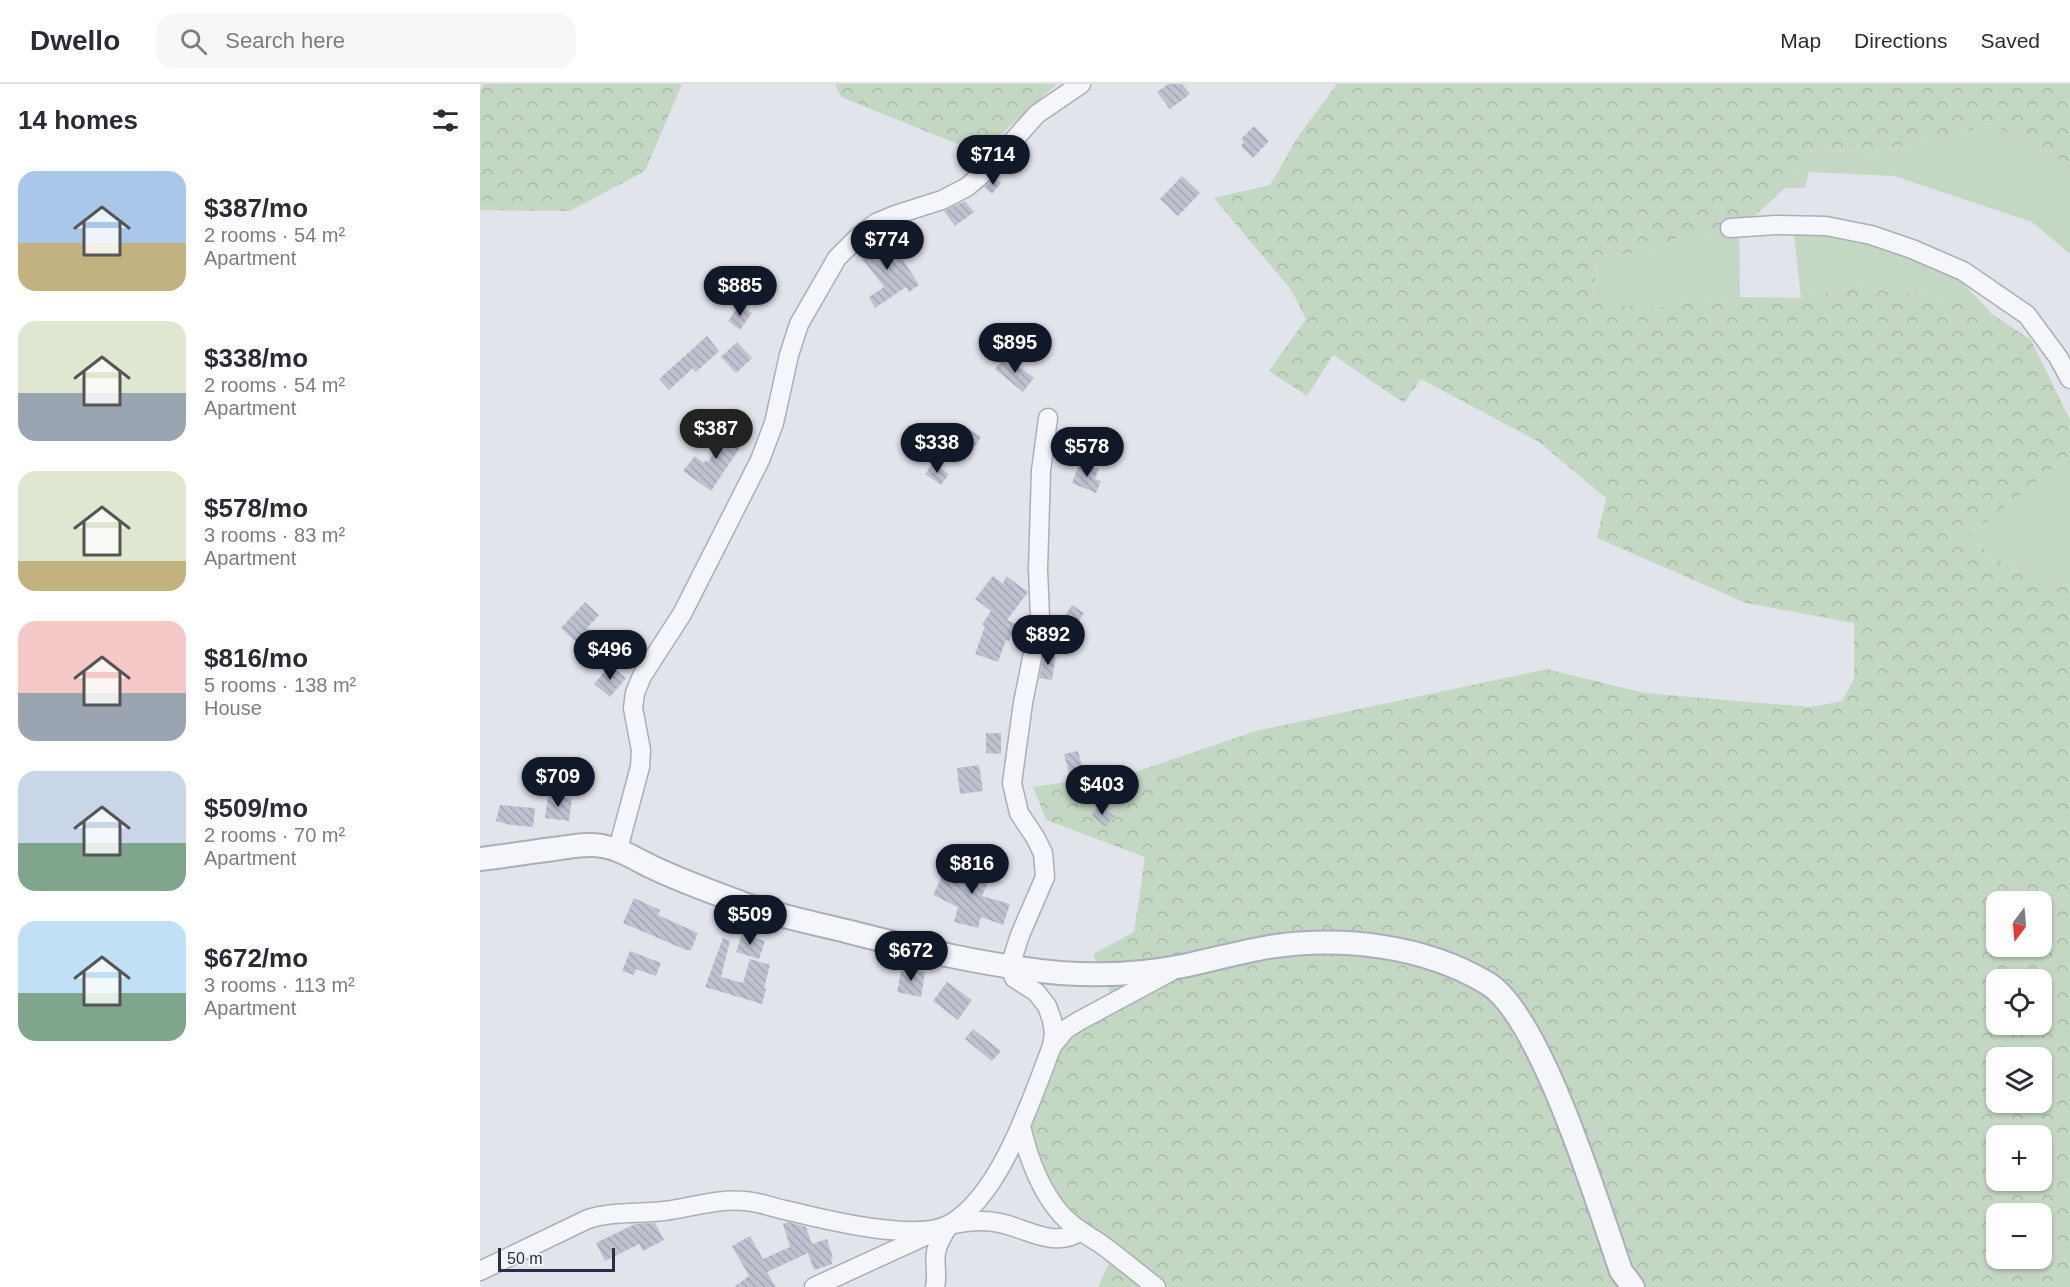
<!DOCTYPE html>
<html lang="en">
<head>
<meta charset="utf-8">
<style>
  body { margin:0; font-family:Arial,sans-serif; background:#f7f7f7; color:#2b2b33; height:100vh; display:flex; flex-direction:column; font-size:22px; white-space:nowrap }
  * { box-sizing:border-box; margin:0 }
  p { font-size:20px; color:#7c7c81 }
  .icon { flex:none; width:33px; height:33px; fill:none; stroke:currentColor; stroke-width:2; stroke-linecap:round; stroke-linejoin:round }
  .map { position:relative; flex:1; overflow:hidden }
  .drawer { display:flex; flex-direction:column; background:#fff; width:480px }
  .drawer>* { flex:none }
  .needle { width:39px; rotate:196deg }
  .buttons { position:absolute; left:1506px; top:807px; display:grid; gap:12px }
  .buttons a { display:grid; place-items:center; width:66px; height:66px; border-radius:12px; background:#fff; box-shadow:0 2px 4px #0004; font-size:30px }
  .scale { position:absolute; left:18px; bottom:15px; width:117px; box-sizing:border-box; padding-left:6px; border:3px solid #272f46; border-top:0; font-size:16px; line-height:21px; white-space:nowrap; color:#272f46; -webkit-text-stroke:4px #f2f4f9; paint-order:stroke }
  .price { position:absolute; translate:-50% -51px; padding:0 14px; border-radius:21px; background:#111827; color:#fff; font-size:20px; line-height:39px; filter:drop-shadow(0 2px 3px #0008) }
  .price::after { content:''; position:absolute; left:50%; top:36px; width:18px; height:14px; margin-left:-9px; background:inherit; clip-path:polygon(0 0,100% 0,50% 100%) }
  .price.active { background:#222; color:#fff }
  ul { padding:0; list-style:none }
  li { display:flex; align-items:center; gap:18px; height:150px; padding:0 18px }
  li span { display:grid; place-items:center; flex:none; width:168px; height:120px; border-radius:18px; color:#555 }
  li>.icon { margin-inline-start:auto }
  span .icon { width:72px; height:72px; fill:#fffc; stroke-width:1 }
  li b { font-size:26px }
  h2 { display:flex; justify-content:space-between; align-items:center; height:72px; padding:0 18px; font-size:26px }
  header { display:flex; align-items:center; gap:36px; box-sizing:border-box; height:84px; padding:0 30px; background:#fff; border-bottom:2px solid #e1e1e2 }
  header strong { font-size:28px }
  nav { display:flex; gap:33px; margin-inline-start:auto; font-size:21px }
  .search { width:420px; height:54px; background:#f7f7f7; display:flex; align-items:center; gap:15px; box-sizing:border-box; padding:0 21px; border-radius:18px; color:#7c7c81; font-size:22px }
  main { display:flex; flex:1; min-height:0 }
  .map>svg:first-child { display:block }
  .green { fill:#c4d7c2 }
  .forest { fill:url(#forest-crowns); fill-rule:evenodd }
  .building { fill:url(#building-back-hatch) }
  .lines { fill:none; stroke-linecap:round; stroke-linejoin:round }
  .minor-casing { stroke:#aaaeba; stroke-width:21 }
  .tertiary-casing { stroke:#aaaeba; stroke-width:26 }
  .minor { stroke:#f5f6f9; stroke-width:18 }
  .tertiary { stroke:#f5f6f9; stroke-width:22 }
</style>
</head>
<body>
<header>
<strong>Dwello</strong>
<div class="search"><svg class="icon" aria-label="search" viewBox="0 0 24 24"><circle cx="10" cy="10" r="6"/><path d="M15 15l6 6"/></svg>Search here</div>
<nav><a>Map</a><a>Directions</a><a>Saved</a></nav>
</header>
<main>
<section class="drawer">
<h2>14 homes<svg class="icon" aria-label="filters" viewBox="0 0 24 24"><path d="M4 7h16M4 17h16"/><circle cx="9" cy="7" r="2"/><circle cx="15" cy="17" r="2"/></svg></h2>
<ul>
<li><span style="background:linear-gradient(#a9c7e8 60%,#c2b280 0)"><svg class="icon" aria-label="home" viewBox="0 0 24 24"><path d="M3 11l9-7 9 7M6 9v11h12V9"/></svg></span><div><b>$387/mo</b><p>2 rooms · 54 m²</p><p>Apartment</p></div></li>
<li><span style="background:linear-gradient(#dfe7d0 60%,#9aa5b1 0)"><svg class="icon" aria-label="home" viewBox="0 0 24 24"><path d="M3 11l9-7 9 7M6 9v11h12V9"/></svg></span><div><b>$338/mo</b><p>2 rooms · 54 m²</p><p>Apartment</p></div></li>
<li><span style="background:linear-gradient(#dfe7d0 75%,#c2b280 0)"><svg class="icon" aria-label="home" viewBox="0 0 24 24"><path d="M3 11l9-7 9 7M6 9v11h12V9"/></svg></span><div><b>$578/mo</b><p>3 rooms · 83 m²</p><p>Apartment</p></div></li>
<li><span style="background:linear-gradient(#f6c9c9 60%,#9aa5b1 0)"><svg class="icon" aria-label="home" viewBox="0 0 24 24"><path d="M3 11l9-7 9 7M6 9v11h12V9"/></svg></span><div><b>$816/mo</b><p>5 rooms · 138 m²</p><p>House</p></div></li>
<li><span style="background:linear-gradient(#c9d6e8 60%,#7fa58c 0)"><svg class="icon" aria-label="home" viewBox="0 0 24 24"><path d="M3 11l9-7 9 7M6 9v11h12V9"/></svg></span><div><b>$509/mo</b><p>2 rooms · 70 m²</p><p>Apartment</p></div></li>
<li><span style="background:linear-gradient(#bfe0f5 60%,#7fa58c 0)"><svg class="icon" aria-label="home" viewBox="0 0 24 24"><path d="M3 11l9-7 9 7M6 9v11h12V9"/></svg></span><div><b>$672/mo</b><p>3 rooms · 113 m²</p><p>Apartment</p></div></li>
</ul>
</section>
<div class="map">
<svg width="1590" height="1203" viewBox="0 0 1590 1203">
  <defs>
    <pattern id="forest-crowns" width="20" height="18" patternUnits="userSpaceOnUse" patternTransform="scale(1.5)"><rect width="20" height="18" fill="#c4d7c2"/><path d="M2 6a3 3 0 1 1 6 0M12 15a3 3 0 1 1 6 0" fill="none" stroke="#a8b9a8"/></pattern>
    <pattern id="building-back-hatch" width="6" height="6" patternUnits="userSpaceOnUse" patternTransform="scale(1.5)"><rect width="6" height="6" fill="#bec2cf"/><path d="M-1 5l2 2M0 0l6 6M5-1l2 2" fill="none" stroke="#a3a7b3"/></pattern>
  </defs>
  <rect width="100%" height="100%" fill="#e2e4ec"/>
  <g class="green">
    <path d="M1509,39L1574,71L1590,87V170L1552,138L1414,92L1329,88L1325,104H1305L1332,64L1390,69L1484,49Z"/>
    <path d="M1259,146L1260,213L1204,218L1177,224L1114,220L1116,172L1171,168L1206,150Z"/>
    <path d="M1352,148L1445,178L1483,199L1512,230L1457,213L1377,203L1321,214L1314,150Z"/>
    <path d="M1590,371V500L1577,503L1533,485L1487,453Z"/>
  </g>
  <g class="forest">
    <path d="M3,0H202L165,87L90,127L0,126V7Z"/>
    <path d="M355,0H577L500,69L361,13Z"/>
    <path d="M857,0H1590V87L1574,71L1509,39L1484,49L1390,69L1332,64L1305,104L1259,146L1206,150L1171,168L1116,172L1114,219L1176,224L1204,218L1260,213L1321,214L1377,203L1457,213L1512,230L1551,256L1590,336V371L1487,453L1533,485L1577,503L1590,500V1203H618L637,1162L594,1146L560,1106L537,1071L578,969L632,914L613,870L654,848L665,773L566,736L553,703L655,688L776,647L1067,585L1164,609L1331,623L1362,617L1374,595V539L1266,519L1117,454L1126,414L1059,358L941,295L924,319L853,271L827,312L789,287L826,235L812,207L734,114L790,101L819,51ZM1516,818H1562V862H1516ZM1516,896H1562V940H1516ZM1516,974H1562V1018H1516ZM1516,1052H1562V1096H1516ZM1516,1130H1562V1174H1516Z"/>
  </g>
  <g class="building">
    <path d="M688,0H702L710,10L690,25L677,8Z"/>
    <path d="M774,42L789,57L773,74L761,62L764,58L761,55Z"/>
    <path d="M702,92L720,109L698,132L680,115Z"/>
    <path d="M515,94L521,99L512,110L504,103Z"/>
    <path d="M485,117L494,128L475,142L464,127Z"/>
    <path d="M398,152L414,174L420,171L439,201L429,208L426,203L395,224L389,213L404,203L378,169Z"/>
    <path d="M260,220L272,229L260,246L248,237Z"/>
    <path d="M227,252L239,267L216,288L213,284L189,306L179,295Z"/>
    <path d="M257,258L272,274L256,289L241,273Z"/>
    <path d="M526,272L554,294L543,308L515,285Z"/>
    <path d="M481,340L501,353L492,367L472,354Z"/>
    <path d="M250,342L267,353L231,407L203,387L215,372L224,379L226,376L228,378Z"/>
    <path d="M600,378L619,385L615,395L621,397L616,409L592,399Z"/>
    <path d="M453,379L469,390L461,401L445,390Z"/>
    <path d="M513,492L523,500L526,492L548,508L527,536L536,540L529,557L526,556L518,578L495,570L505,542L502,541L511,527L495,515Z"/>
    <path d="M105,518L119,531L107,544L110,547L98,560L81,544Z"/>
    <path d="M592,521L604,529L590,550L578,542Z"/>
    <path d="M565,567L576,569L572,596L559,594Z"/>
    <path d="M130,581L146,594L130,613L114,600Z"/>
    <path d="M506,649H521V670L506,669Z"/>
    <path d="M598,667L604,688L590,692L584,670Z"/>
    <path d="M499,681L503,707L480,710L477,684Z"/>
    <path d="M68,711L92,714L89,737L65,734Z"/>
    <path d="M20,721L55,724L53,743L31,741L16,737Z"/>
    <path d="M619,721L634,732L626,743L611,732Z"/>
    <path d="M489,771L514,785L502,812L530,820L523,841L501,833L498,844L474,838L478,823L453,811L463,790L474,796Z"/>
    <path d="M154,814L180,826L178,831L218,849L211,866H206L143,839Z"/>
    <path d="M262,850L285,857L279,875L256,868Z"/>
    <path d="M243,854L250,857L241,893L263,899L270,875L290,881L284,904L286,905L282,920L225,903Z"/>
    <path d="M150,867L181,879L176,892L156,885L154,891L142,887Z"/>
    <path d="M422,883L445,888L441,913L417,908Z"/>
    <path d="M467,898L492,916L478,936L453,917Z"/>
    <path d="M493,945L521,967L512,977L485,955Z"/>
    <path d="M308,1138L326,1143L332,1160L347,1155L353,1174L351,1175L352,1180L334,1186L328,1169L287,1188L296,1203H254L269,1192L252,1162L270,1152L283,1175L310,1163L303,1140Z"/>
    <path d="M175,1139L184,1156L163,1167L159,1160L125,1177L116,1159L155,1140Z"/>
  </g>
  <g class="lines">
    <defs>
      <g id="minor">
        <path d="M1250,144L1296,141L1346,142L1391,151L1432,165L1483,187L1547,231L1578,273L1590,295"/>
        <path d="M138,765L160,683L161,666L153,624L155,609L162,592L202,530L280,376L294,339L309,271L319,240L357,174L379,152L396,139L415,131L462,116L487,103L507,86L557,30L601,0"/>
        <path d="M572,962L586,945L599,937L690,888"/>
        <path d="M541,1042C548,1073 559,1105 581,1130C592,1143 607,1151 621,1160C640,1174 658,1189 676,1203"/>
        <path d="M0,1187L108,1135C133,1127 158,1130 184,1127C210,1124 238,1114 265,1117C279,1118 291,1123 305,1126C342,1135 436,1159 470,1140C521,1111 552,1014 572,962L574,949L572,936L567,922L556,908L534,894L530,882L540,851L565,793L563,769L555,753L539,729L532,699L543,619L560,534L558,485L561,387L568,334"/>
        <path d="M334,1203L469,1141C486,1137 503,1135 520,1139C548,1145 574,1165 601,1147"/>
        <path d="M455,1203C458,1191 454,1180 456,1168C458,1158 464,1149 469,1141"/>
      </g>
      <path id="tertiary" d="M0,775C25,772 50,768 74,765C90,763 106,759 122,762C141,765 155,775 172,783C203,798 235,809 267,821C299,832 333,839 366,847C436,865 508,882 580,889C621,892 663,890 703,882C731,876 760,868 789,863C862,852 943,861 1007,899C1061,931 1119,1124 1141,1187L1153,1203"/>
    </defs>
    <use href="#minor" class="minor-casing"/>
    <use href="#tertiary" class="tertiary-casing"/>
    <use href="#minor" class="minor"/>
    <use href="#tertiary" class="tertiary"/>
  </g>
</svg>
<div class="buttons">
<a><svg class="needle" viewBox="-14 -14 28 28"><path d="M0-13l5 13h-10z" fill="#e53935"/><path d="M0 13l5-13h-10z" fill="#7c7c81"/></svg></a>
<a><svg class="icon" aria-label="locate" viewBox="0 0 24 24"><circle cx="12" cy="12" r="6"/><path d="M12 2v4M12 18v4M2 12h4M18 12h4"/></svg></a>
<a><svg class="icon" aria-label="layers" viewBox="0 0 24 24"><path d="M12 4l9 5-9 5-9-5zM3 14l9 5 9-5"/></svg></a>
<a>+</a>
<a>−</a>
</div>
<div class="scale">50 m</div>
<b class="price" style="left:513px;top:102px">$714</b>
<b class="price" style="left:407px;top:187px">$774</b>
<b class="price" style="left:260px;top:233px">$885</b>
<b class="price" style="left:535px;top:290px">$895</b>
<b class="price active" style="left:236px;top:376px">$387</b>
<b class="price" style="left:457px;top:390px">$338</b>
<b class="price" style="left:607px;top:394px">$578</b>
<b class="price" style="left:568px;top:582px">$892</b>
<b class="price" style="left:130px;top:597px">$496</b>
<b class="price" style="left:78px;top:724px">$709</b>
<b class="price" style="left:622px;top:732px">$403</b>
<b class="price" style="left:492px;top:811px">$816</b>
<b class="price" style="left:270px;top:862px">$509</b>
<b class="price" style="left:431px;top:898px">$672</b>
</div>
</main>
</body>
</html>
